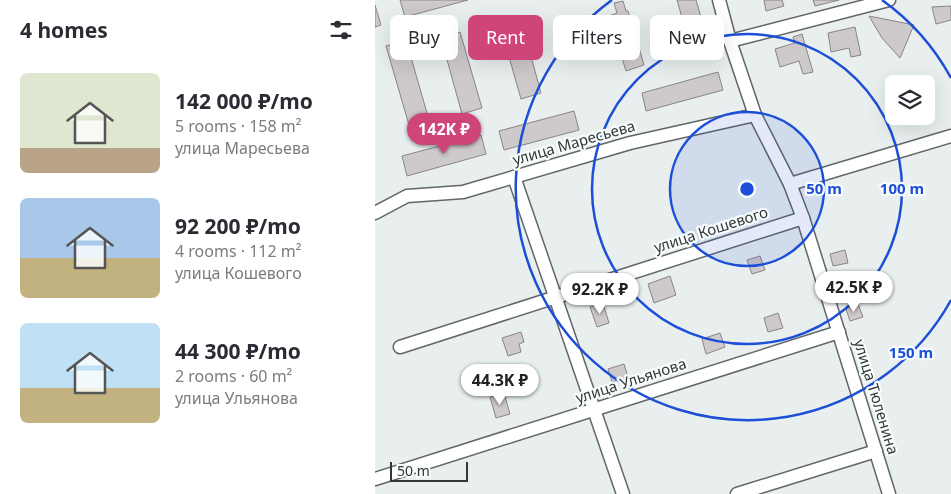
<!DOCTYPE html>
<html lang="en">
<head>
<meta charset="utf-8">
<style>
  body { margin:0; font-family:"Noto Sans",sans-serif; background:#f7f7f7; color:#2b2b33; height:100vh; display:flex; flex-direction:column; font-size:19px; white-space:nowrap }
  * { box-sizing:border-box; margin:0 }
  p { font-size:16px; color:#7c7c81 }
  .icon { flex:none; width:28px; height:28px; fill:none; stroke:currentColor; stroke-width:2; stroke-linecap:round; stroke-linejoin:round }
  .map { position:relative; flex:1; overflow:hidden }
  .sheet { display:flex; flex-direction:column; background:#fff; width:375px }
  .sheet>* { flex:none }
  .guide { position:absolute; left:15px; top:15px; width:475px; height:45px; display:flex; gap:10px }
  .tools { position:absolute; left:510px; top:75px; display:grid; gap:10px }
  .tools a { display:grid; place-items:center; width:50px; height:50px; border-radius:8px; background:#fff; box-shadow:0 5px 20px #0002; font-size:25px }
  .scale { position:absolute; left:15px; bottom:12px; width:78px; box-sizing:border-box; padding-left:5px; border:2px solid #343737; border-top:0; font-size:14px; line-height:18px; white-space:nowrap; color:#343737; -webkit-text-stroke:4px #f7fcfd; paint-order:stroke }
  .price { position:absolute; translate:-50% -42px; padding:0 11px; border-radius:18px; background:#fff; color:#222; font-size:16px; line-height:32px; filter:drop-shadow(0 1px 2px #0008) }
  .price::after { content:''; position:absolute; left:50%; top:30px; width:15px; height:11px; margin-left:-8px; background:inherit; clip-path:polygon(0 0,100% 0,50% 100%) }
  .price.current { background:#cf4479; color:#fff }
  ul { padding:0; list-style:none }
  li { display:flex; align-items:center; gap:15px; height:125px; padding:0 20px }
  li span { display:grid; place-items:center; flex:none; width:140px; height:100px; border-radius:8px; color:#555 }
  li>.icon { margin-inline-start:auto }
  span .icon { width:60px; height:60px; fill:#fffc; stroke-width:1 }
  li b { font-size:21px }
  h2 { display:flex; justify-content:space-between; align-items:center; height:60px; padding:0 20px; font-size:21px }
  .tag { padding:0 18px; border-radius:8px; background:#fff; box-shadow:0 5px 20px #0002; font-size:18px; line-height:45px }
  .tag.current { background:#cf4479; color:#fff }
  main { display:flex; flex:1; min-height:0 }
  .map>svg:first-child { display:block }
  .building { fill:#cec9ca; stroke:#898586 }
  .lines { fill:none; stroke-linecap:round; stroke-linejoin:round }
  .minor-casing { stroke:#616666; stroke-width:15 }
  .minor { stroke:#fff; stroke-width:12 }
  .ring { fill:none; stroke:#1d4ed8; stroke-width:2.5 }
  .labels { text-anchor:middle; stroke-width:4.5; stroke-linejoin:round; paint-order:stroke }
  .street-label { font-size:15px; fill:#343737; stroke:#f7fcfd }
  .centre { fill:#1d4ed8; stroke:#f7fcfd; stroke-width:2.5 }
  .ring-label { font-size:15px; text-anchor:middle; font-weight:bold; fill:#1d4ed8; stroke:#f7fcfd; stroke-width:4.5; stroke-linejoin:round; paint-order:stroke }
</style>
</head>
<body>
<main>
<section class="sheet">
<h2>4 homes<svg class="icon" aria-label="filters" viewBox="0 0 24 24"><path d="M4 7h16M4 17h16"/><circle cx="9" cy="7" r="2"/><circle cx="15" cy="17" r="2"/></svg></h2>
<ul>
<li><span style="background:linear-gradient(#dfe7d0 75%,#b9a48a 0)"><svg class="icon" aria-label="home" viewBox="0 0 24 24"><path d="M3 11l9-7 9 7M6 9v11h12V9"/></svg></span><div><b>142 000 ₽/mo</b><p>5 rooms · 158 m²</p><p>улица Маресьева</p></div></li>
<li><span style="background:linear-gradient(#a9c7e8 60%,#c2b280 0)"><svg class="icon" aria-label="home" viewBox="0 0 24 24"><path d="M3 11l9-7 9 7M6 9v11h12V9"/></svg></span><div><b>92 200 ₽/mo</b><p>4 rooms · 112 m²</p><p>улица Кошевого</p></div></li>
<li><span style="background:linear-gradient(#bfe0f5 65%,#c2b280 0)"><svg class="icon" aria-label="home" viewBox="0 0 24 24"><path d="M3 11l9-7 9 7M6 9v11h12V9"/></svg></span><div><b>44 300 ₽/mo</b><p>2 rooms · 60 m²</p><p>улица Ульянова</p></div></li>
</ul>
</section>
<div class="map">
<svg width="576" height="494" viewBox="0 0 576 494">
  <rect width="100%" height="100%" fill="#e9efef"/>
  <g class="building">
    <path d="M25,0H93L30,17Z"/>
    <path d="M302,0H321L335,48L317,53Z"/>
    <path d="M389,0H407L409,6L391,11Z"/>
    <path d="M438,0H464L440,6Z"/>
    <path d="M248,1L251,11H253L269,65L251,71L234,16L242,13L239,3Z"/>
    <path d="M0,5L6,25L0,27Z"/>
    <path d="M576,6V20L561,24L557,7Z"/>
    <path d="M145,16L166,93L146,99L124,22Z"/>
    <path d="M494,16L539,25L525,58L507,38Z"/>
    <path d="M480,27L486,55L476,57L474,48L456,52L453,33Z"/>
    <path d="M85,32L107,108L87,114L66,38Z"/>
    <path d="M427,34L438,72L428,74L424,61L405,67L400,49L420,43L418,37Z"/>
    <path d="M31,40L54,120L34,125L11,46Z"/>
    <path d="M343,72L348,90L271,111L267,93Z"/>
    <path d="M199,111L204,130L129,150L124,131Z"/>
    <path d="M106,135L111,154L32,176L27,156Z"/>
    <path d="M470,250L473,263L458,266L455,254Z"/>
    <path d="M385,256L390,270L377,274L372,260Z"/>
    <path d="M295,276L301,295L279,303L273,284Z"/>
    <path d="M228,303L234,323L222,327L215,307Z"/>
    <path d="M483,304L488,317L475,321L471,309Z"/>
    <path d="M403,313L408,328L393,332L389,318Z"/>
    <path d="M146,332L149,342L144,344L146,352L133,356L127,338Z"/>
    <path d="M345,333L350,347L331,354L327,339Z"/>
    <path d="M249,364L253,377L237,382L233,369Z"/>
    <path d="M129,393L135,414L121,418L115,397Z"/>
  </g>
  <g class="lines">
    <defs>
      <g id="minor">
        <path d="M344,0L355,41L380,115L415,184L428,218L514,494"/>
        <path d="M355,41L514,0"/>
        <path d="M139,177L248,494"/>
        <path d="M415,184L576,136"/>
        <path d="M0,213L32,196L88,192L255,143L380,115"/>
        <path d="M25,347L428,218"/>
        <path d="M0,479L464,332"/>
        <path d="M362,494L501,451"/>
      </g>
    </defs>
    <use href="#minor" class="minor-casing"/>
    <use href="#minor" class="minor"/>
  </g>
  <circle cx="372" cy="189" r="77" fill="#1d4ed8" fill-opacity=".12"/>
  <g class="ring">
    <circle cx="372" cy="189" r="77"/>
    <circle cx="372" cy="189" r="155"/>
    <path d="M576 300A232 232 0 1 1 237 0M507 0A232 232 0 0 1 576 78"/>
  </g>
  <g class="labels">
    <g class="street-label">
      <text transform="translate(199 143) rotate(-16)" y="5">улица Маресьева</text>
      <text transform="translate(336 230) rotate(-18)" y="5">улица Кошевого</text>
      <text transform="translate(256 381) rotate(-18)" y="5">улица Ульянова</text>
      <text transform="translate(501 397) rotate(73)" y="5">улица Тюленина</text>
    </g>
  </g>
  <circle cx="372" cy="189" r="8" class="centre"/>
  <g class="ring-label">
    <text x="449" y="194">50 m</text>
    <text x="527" y="194">100 m</text>
    <text x="536" y="358">150 m</text>
  </g>
</svg>
<div class="tools">
<a><svg class="icon" aria-label="layers" viewBox="0 0 24 24"><path d="M12 4l9 5-9 5-9-5zM3 14l9 5 9-5"/></svg></a>
</div>
<div class="scale">50 m</div>
<b class="price current" style="left:69px;top:155px">142K ₽</b>
<b class="price" style="left:479px;top:313px">42.5K ₽</b>
<b class="price" style="left:225px;top:315px">92.2K ₽</b>
<b class="price" style="left:125px;top:406px">44.3K ₽</b>
<div class="guide">
<a class="tag">Buy</a>
<a class="tag current">Rent</a>
<a class="tag">Filters</a>
<a class="tag">New</a>
</div>
</div>
</main>
</body>
</html>
